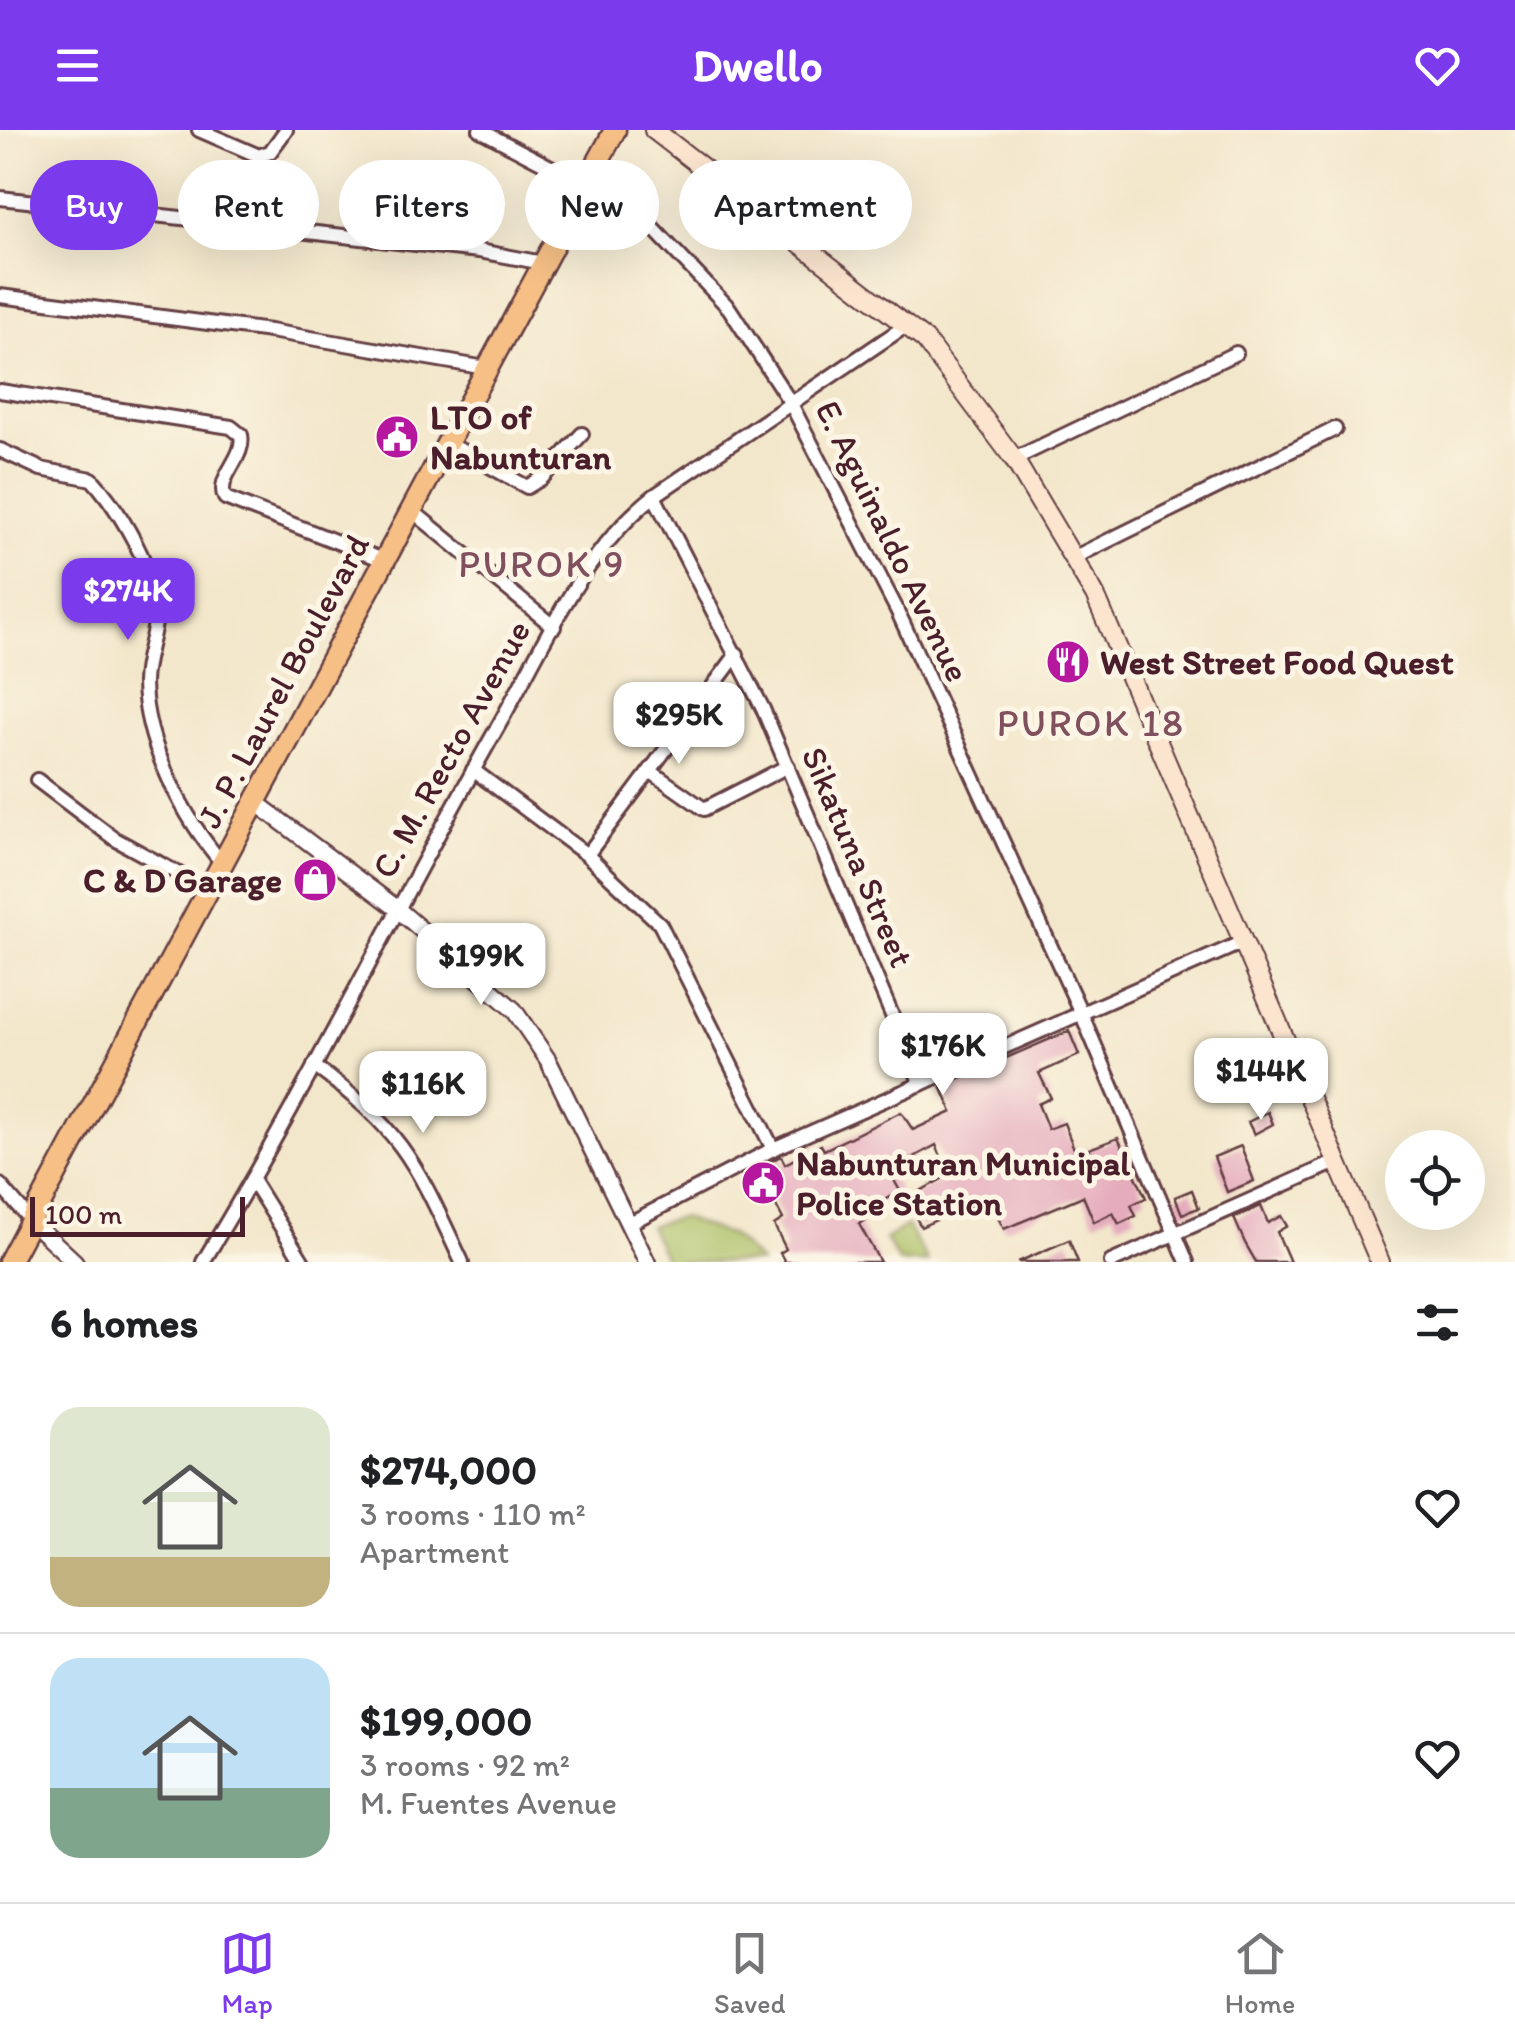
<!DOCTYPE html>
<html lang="en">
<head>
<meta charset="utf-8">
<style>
  body { margin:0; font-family:Itim,sans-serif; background:#f2f2f2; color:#202124; height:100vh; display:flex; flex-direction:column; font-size:38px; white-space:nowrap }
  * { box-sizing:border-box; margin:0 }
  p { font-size:32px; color:#757577 }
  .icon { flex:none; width:55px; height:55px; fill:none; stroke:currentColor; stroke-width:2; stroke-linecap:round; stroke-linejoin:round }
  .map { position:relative; height:1132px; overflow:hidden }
  .panel { display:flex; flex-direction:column; background:#fff; flex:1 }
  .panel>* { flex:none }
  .banner { position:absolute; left:30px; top:30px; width:1000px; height:90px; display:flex; gap:20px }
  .buttons { position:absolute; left:1385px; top:1000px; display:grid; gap:20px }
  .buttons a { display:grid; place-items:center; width:100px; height:100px; border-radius:50%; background:#fff; box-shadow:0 10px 40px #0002; font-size:50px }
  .scale { position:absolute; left:30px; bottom:25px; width:215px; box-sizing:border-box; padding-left:10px; border:5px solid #4a1f2b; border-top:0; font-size:28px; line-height:35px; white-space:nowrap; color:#4a1f2b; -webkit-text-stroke:8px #fcf5e5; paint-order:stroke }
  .price { position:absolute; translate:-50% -85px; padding:0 22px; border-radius:20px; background:#fff; color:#222; font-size:32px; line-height:65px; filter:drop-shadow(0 2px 5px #0008) }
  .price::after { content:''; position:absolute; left:50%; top:60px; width:30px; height:22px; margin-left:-15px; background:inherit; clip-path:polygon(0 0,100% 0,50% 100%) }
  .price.current { background:#7c3aed; color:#fff }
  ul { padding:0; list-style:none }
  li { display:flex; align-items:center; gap:30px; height:250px; padding:0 50px }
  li+li { border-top:2px solid #e0e0e0 }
  li span { display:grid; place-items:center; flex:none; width:280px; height:200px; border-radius:30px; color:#555 }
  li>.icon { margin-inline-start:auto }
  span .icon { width:120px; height:120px; fill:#fffc; stroke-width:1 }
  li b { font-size:42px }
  h2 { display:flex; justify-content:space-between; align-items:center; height:120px; padding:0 50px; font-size:42px }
  .chip { padding:0 35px; border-radius:45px; background:#fff; box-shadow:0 10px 40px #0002; font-size:35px; line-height:90px }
  .chip.current { background:#7c3aed; color:#fff }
  header { display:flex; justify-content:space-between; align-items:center; height:130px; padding:0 50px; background:#7c3aed; color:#fff; font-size:45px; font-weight:700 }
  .menu { display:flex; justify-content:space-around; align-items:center; height:140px; border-top:2px solid #e0e0e0; background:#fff; font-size:28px; color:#757577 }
  .menu a { display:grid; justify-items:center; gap:5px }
  .menu .current { color:#7c3aed }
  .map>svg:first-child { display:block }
  .green { fill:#aabf63; stroke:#7a6f47; stroke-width:2.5 }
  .building { fill:#e5acbd }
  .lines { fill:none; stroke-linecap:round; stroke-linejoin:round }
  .minor-casing { stroke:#633d43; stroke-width:18 }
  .tertiary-casing { stroke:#633d43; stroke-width:20 }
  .secondary-casing { stroke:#633d43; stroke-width:22 }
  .primary-casing { stroke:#633d43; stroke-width:25 }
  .minor { stroke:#fff; stroke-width:12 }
  .tertiary { stroke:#fff; stroke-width:15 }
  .secondary { stroke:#fbe5cf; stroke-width:18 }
  .primary { stroke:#f5bf86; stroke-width:20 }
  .labels { text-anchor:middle; stroke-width:10; stroke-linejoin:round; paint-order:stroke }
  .poi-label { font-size:35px; font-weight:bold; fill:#4a1f2b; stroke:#fcf5e5; text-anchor:start }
  .street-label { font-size:35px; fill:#4a1f2b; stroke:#fcf5e5 }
  .neighbourhood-label { font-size:38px; letter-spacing:2.5px; fill:#80505e; stroke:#fcf5e5 }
</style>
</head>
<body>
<header><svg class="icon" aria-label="menu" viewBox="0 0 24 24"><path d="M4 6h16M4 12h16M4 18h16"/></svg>Dwello<svg class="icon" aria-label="heart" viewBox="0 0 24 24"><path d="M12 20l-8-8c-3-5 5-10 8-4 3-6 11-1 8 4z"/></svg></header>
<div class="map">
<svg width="1515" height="1132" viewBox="0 0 1515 1132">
  <rect width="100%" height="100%" fill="#fcf5e5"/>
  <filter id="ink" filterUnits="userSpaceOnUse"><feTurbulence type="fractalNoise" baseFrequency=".01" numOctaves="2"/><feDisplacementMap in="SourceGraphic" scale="20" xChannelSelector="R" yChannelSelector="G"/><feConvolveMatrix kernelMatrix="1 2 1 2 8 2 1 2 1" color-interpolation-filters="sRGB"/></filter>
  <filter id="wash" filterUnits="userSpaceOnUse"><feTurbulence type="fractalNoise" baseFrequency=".0048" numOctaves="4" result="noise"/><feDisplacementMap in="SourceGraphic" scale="40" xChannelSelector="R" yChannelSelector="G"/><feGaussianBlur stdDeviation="2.25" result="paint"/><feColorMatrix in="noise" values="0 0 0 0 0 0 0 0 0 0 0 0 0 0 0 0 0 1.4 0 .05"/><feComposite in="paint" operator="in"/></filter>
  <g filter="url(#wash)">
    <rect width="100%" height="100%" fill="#f3e7cb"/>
    <g class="green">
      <path d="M681,1087L732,1106L760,1132H667L649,1096Z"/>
      <path d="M907,1096L928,1132H899L885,1109Z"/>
    </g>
    <g id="blocks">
      <g class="building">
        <path d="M1069,901L1079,925L1039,943L1051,968L1038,974L1048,999L1064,993L1076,1024L1118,1008L1146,1068L1131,1075L1136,1086L1119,1094L1113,1083L1094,1092L1083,1066L1004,1099L987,1067L921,1097L906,1069L949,1045L936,1015L889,1041L900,1061L863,1082L867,1089L859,1094L880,1132H785L780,1123L786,1119L774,1095L783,1089L773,1070L762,1076L745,1045L781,1026L785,1034L821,1015L824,1020L901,982L913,1000L952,982L941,956Z"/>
        <path d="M1268,982L1273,994L1254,1004L1248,992Z"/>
        <path d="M1241,1016L1254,1051L1227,1062L1214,1027Z"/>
        <path d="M1192,1060L1199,1078L1182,1084L1175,1067Z"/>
        <path d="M1261,1076L1268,1093L1281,1086L1287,1096L1277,1102L1290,1132H1256L1245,1113L1234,1088Z"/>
        <path d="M1069,1110L1078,1132H1018Z"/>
      </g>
    </g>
  </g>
  <g filter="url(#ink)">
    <use href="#blocks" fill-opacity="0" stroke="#633d43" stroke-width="2.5"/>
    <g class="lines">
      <defs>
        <g id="minor">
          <path d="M199,0L259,26L270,22L286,0"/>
          <path d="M480,0L585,55"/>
          <path d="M595,37L729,178L790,272L898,482L1082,885L1187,1132"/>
          <path d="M0,68L479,121L543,133"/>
          <path d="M0,166L270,201L486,238"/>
          <path d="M0,261L231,297L241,305C246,328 215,347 225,368L383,430"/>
          <path d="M446,312L527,357L542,348L582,304"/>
          <path d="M0,320L41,339L92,349C119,379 159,444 156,486C154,508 144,530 144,553C145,614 184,689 223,734"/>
          <path d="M1014,329L1236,223"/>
          <path d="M654,366L763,579L921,954"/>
          <path d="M410,379L554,497"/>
          <path d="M1075,427L1335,299"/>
          <path d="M473,640L587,725L660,794L773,1019"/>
          <path d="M650,641L704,679L788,636"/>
          <path d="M37,650L115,709L208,760"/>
          <path d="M587,725L737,524"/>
          <path d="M314,936C404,1001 416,1034 462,1132"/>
          <path d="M252,1050L303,1132"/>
          <path d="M0,1055L31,1091"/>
          <path d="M628,1094L773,1019L1243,812"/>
          <path d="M203,1132C310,956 399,770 501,591C545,512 582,423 654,366L907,195"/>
          <path d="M1111,1132L1336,1032"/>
        </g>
        <g id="tertiary">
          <path d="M255,672L395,777L514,880L548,930L647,1132"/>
          <path d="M31,1091L75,1132"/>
        </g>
        <path id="secondary" d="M654,0L925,210L1014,329L1095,465L1380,1132"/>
        <path id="primary" d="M9,1132L615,0"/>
      </defs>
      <use href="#minor" class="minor-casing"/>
      <use href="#tertiary" class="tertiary-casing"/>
      <use href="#secondary" class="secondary-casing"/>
      <use href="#primary" class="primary-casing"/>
      <use href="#minor" class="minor"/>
      <use href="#tertiary" class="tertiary"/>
      <use href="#secondary" class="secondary"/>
      <use href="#primary" class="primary"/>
    </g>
  </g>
  <defs>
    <symbol id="civic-disc" viewBox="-11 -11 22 22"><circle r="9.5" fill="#b5179e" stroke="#fcf5e5"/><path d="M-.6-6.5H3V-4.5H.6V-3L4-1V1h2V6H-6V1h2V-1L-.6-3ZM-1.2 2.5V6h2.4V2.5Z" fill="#fff"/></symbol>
    <symbol id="restaurant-disc" viewBox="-11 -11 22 22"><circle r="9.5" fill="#b5179e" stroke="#fcf5e5"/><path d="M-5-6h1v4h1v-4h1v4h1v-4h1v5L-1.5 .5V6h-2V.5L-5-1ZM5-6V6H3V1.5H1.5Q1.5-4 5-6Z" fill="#fff"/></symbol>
    <symbol id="shop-disc" viewBox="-11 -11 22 22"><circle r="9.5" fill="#b5179e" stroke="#fcf5e5"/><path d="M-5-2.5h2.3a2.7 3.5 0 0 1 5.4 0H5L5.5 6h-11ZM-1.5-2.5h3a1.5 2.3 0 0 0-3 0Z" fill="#fff"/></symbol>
  </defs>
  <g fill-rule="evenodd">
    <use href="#civic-disc" x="372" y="282" width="50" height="50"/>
    <use href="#restaurant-disc" x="1043" y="507" width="50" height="50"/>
    <use href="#shop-disc" x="290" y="725" width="50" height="50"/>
    <use href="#civic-disc" x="738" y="1028" width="50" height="50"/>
  </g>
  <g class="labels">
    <g class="poi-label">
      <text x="430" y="299">LTO of<tspan x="430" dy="40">Nabunturan</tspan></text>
      <text x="1100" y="544">West Street Food Quest</text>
      <text x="282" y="762" text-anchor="end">C &amp; D Garage</text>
      <text x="796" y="1045">Nabunturan Municipal<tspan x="796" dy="40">Police Station</tspan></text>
    </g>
    <g class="street-label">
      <text transform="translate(893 411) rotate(64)" y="12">E. Aguinaldo Avenue</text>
      <text transform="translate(283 551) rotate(-62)" y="12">J. P. Laurel Boulevard</text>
      <text transform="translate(451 619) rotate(-61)" y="12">C. M. Recto Avenue</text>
      <text transform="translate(858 727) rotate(67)" y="12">Sikatuna Street</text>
    </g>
    <g class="neighbourhood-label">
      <text x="542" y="447">PUROK 9</text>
      <text x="1091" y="606">PUROK 18</text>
    </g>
  </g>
</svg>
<div class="buttons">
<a><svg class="icon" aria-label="locate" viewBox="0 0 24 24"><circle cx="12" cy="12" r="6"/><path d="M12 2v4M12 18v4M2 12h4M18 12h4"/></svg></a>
</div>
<div class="scale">100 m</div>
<b class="price current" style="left:128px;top:513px">$274K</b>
<b class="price" style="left:679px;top:637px">$295K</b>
<b class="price" style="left:481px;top:878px">$199K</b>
<b class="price" style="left:943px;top:968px">$176K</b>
<b class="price" style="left:1261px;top:993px">$144K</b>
<b class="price" style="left:423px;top:1006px">$116K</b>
<div class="banner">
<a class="chip current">Buy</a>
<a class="chip">Rent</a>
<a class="chip">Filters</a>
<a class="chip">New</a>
<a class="chip">Apartment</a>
</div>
</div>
<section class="panel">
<h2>6 homes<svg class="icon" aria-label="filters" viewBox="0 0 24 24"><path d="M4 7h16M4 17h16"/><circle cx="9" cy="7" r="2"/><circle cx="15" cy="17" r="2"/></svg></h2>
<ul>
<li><span style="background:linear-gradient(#dfe7d0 75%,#c2b280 0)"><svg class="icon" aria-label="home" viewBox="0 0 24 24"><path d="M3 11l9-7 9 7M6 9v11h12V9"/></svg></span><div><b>$274,000</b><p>3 rooms · 110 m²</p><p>Apartment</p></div><svg class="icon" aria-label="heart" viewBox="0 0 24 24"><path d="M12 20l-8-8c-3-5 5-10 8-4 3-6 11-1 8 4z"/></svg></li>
<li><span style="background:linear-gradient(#bfe0f5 65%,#7fa58c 0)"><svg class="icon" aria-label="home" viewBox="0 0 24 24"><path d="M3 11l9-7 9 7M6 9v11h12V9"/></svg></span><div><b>$199,000</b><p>3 rooms · 92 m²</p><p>M. Fuentes Avenue</p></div><svg class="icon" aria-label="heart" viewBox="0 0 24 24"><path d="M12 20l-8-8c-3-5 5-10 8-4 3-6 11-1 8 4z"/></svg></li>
</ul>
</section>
<nav class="menu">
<a class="current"><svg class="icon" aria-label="map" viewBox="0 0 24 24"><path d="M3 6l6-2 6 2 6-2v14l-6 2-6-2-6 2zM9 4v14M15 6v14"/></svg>Map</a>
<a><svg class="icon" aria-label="saved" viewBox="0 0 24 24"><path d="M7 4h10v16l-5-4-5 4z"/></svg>Saved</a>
<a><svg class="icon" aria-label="home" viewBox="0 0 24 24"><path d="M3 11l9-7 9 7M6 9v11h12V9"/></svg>Home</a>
</nav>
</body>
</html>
